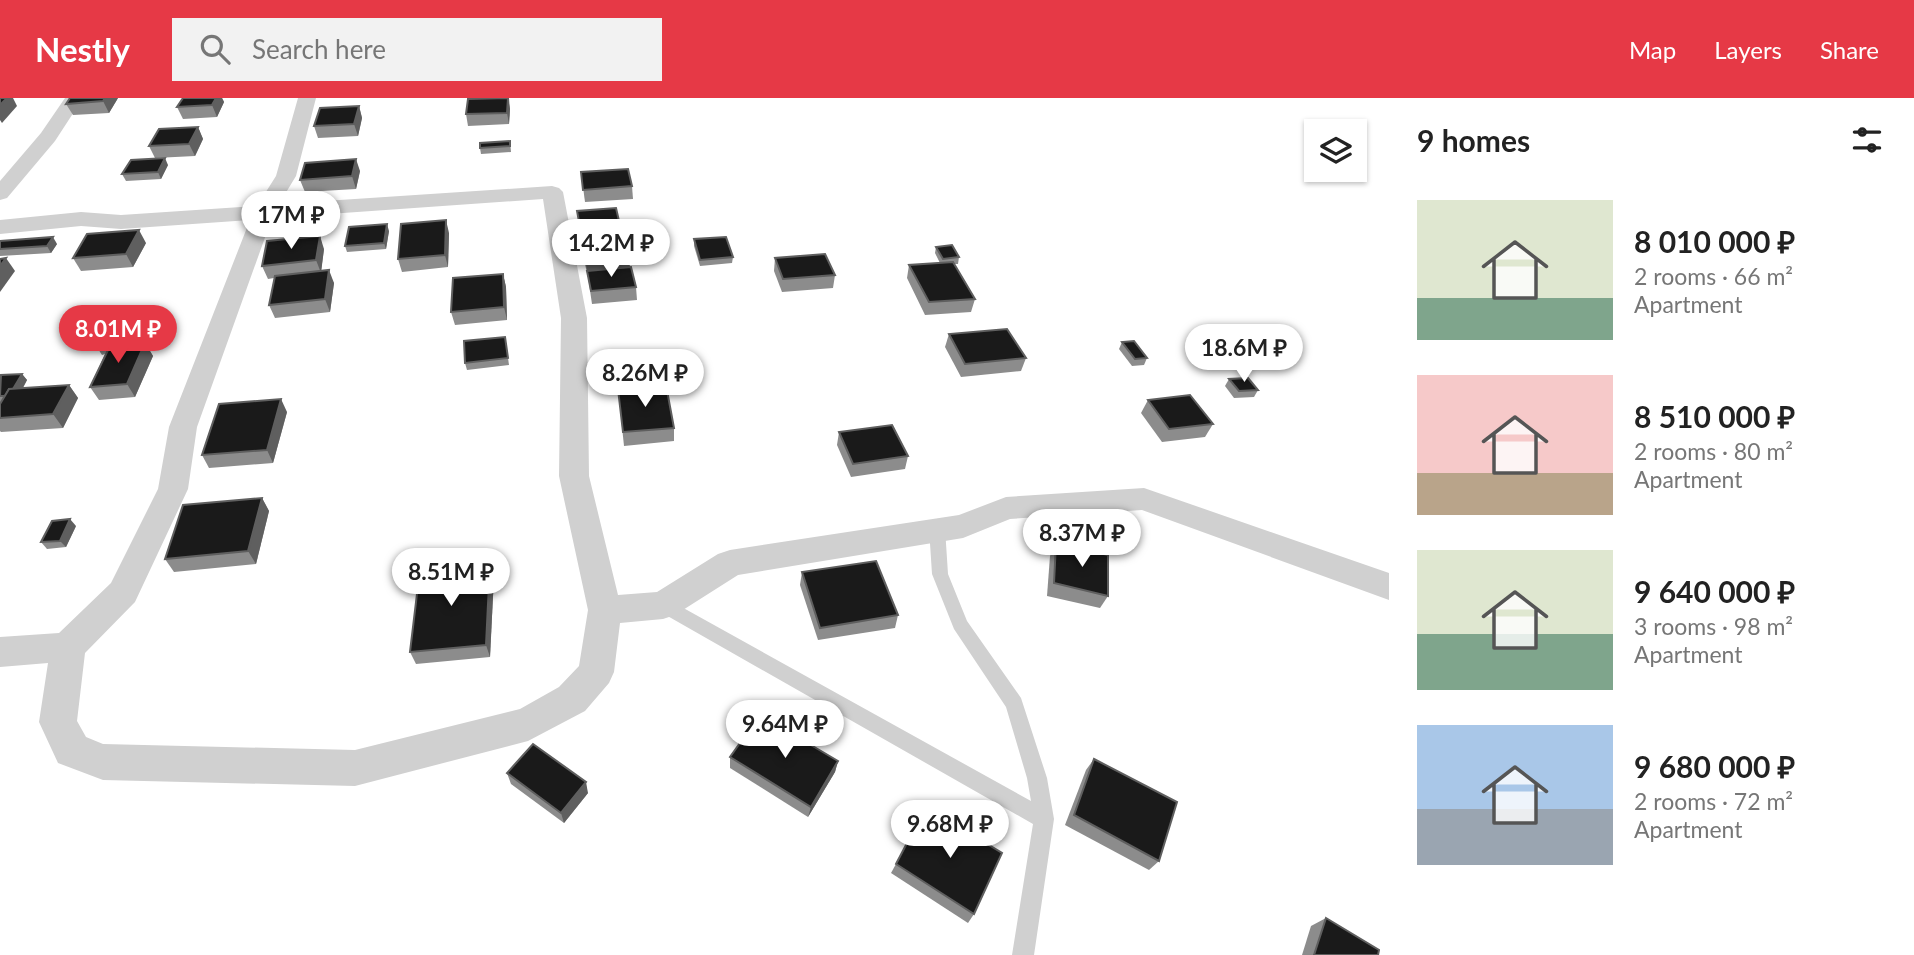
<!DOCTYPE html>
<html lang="en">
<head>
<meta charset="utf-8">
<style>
  body { margin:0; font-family:Lato,sans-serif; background:#f2f2f2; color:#222; height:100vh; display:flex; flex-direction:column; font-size:26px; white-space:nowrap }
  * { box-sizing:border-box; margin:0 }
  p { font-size:23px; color:#767676 }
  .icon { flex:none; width:38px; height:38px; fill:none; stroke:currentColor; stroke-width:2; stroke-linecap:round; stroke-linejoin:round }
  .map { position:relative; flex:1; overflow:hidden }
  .side { display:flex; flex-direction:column; background:#fff; width:525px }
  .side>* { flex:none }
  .buttons { position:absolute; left:1304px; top:21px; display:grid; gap:14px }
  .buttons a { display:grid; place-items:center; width:63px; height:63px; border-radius:0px; background:#fff; box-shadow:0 2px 5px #0004; font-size:35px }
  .price { position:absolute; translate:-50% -60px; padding:0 16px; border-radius:24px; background:#fff; color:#222; font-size:23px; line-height:46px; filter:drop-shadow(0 2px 4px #0008) }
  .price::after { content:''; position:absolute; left:50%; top:42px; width:21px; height:16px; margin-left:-10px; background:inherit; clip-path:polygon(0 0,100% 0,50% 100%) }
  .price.selected { background:#e63946; color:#fff }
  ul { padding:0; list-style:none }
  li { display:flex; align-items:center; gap:21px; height:175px; padding:0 28px }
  li span { display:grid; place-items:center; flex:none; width:196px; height:140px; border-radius:0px; color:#555 }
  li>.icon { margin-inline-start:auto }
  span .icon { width:84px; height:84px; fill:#fffc; stroke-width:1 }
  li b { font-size:30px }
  h2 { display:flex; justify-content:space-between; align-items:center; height:84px; padding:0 28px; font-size:30px }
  header { display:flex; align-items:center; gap:42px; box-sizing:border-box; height:98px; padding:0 35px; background:#e63946; color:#fff }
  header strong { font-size:33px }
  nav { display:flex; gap:38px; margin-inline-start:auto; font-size:24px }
  .search { width:490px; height:63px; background:#f2f2f2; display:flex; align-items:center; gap:18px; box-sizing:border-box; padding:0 24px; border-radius:0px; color:#767676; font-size:26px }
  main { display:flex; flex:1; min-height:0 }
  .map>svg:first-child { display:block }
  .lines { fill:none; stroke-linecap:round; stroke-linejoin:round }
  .service { fill:#d0d0d0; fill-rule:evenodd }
  .minor { fill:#d0d0d0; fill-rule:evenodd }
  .wall { fill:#8c8c8c }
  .shaded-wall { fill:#5f5f5f }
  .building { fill:#1a1a1a; stroke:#5f5f5f; stroke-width:2 }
</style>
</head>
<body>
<header>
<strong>Nestly</strong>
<div class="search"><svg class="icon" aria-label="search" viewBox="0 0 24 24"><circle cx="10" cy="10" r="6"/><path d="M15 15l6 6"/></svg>Search here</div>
<nav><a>Map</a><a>Layers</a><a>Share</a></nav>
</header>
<main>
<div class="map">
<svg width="1389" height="857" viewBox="0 0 1389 857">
  <rect width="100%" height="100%" fill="#fff"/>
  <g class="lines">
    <path class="service" d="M937,424L943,426L945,430L948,476L967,523L1021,600L1047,680L1054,721L1034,857H1012L1033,726L657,512L655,507L657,502L663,500L669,502L1031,703L1027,680L1006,609L954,531L932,476L929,430L931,426Z"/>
    <g class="minor">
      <path d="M65,0H83L55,43L7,100L0,102V83L41,35Z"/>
      <path d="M298,0H316L296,78L279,106L552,88L559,90L563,94L587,220L589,378L618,497L657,494L718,456L730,452L959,417L1006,399L1144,390L1389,475V502L1142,412L1010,421L963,440L738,477L675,517L663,521L620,525L614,574L609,585L585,613L528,643L355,688L103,682L58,665L39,624L48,565L0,569V539L59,535L111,485L158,391L169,329L250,122L121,131L81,128L0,136V122L81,114L121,117L257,108L276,78ZM543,101L561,220L559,378L588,512L579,568L559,589L520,611L355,652L103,646L86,639L77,623L85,555L135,504L188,391L197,329L272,120Z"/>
    </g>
  </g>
  <g class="wall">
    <path d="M118,0L109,15L73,17L66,6Z"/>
    <path d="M183,0H222L224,4L217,19L183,21L177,9Z"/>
    <path d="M509,0L510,11L509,26L468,28L466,16Z"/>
    <path d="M359,8L362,20L358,38L318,40L314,28Z"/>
    <path d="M198,29L203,41L195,58L155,60L149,48Z"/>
    <path d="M510,43L511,54L481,56L480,50Z"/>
    <path d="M168,67L161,81L126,83L122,76Z"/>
    <path d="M360,73L356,91L305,94L300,82Z"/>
    <path d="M581,74L632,88L633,101L585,104Z"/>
    <path d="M577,113L622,136V141L629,161L630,169L636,189L637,202L592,206L588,179L583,158Z"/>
    <path d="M389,133L386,151L347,154L345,148Z"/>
    <path d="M449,135L448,169L402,174L398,161Z"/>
    <path d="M694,141L733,159L732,165L700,168L694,148Z"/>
    <path d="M0,143L57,146L51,155L0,158Z"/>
    <path d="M146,145L133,169L81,173L73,160Z"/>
    <path d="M936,149L959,159L958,166H954L975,201L971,214L925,217L907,180L909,167L940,165L935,155Z"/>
    <path d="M324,151L321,173L334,185L330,214L275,220L269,207L274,180L268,181L262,168Z"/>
    <path d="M775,160L835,177L833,190L782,194L774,173Z"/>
    <path d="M503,176L506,189L507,222L455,227L451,214Z"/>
    <path d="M165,224L152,253H150L153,258L135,299L99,302L90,289L105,256L102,257L93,243Z"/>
    <path d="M949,236L1026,260L1021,273L961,279L945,249Z"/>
    <path d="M505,239L509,267L467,272L465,265Z"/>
    <path d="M1122,244L1147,260L1144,267L1132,268L1119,251Z"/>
    <path d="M22,276L27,282L23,290L69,287L78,300L63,330L1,334L0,333V279Z"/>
    <path d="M1229,281L1258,292L1254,299L1234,300L1225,288Z"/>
    <path d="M618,291L674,330V343L624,348Z"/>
    <path d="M1148,302L1213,326L1205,339L1162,344L1141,315Z"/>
    <path d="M287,314L273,365L209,370L202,357Z"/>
    <path d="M839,334L908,358L905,371L851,379L837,347Z"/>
    <path d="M262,400L269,413L256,466L174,474L165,461Z"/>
    <path d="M76,428L66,449L47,451L41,444Z"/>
    <path d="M1056,445L1108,498L1100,510L1047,498L1050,458Z"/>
    <path d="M802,474L898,517L895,530L818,542L800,487Z"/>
    <path d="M494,478L490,559L416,566L410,554Z"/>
    <path d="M730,659L838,663L835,674L808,719L730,670Z"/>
    <path d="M1094,661L1159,763L1149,772L1065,727L1086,672Z"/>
    <path d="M507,675L588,695L564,725L511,686Z"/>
    <path d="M896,766L974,816L968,825L891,775Z"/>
    <path d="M1326,820L1378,857H1302L1311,828Z"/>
  </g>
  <g class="shaded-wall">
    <path d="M7,0H13L17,8L2,25L0,22V7Z"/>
    <path d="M105,0H118L109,15L103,3Z"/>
    <path d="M216,0H222L224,4L217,19L212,7Z"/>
    <path d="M508,0L510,11L509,26L507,15Z"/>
    <path d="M359,8L362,20L358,38L354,26Z"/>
    <path d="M198,29L203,41L195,58L189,46Z"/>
    <path d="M165,60L168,67L161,81L158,74Z"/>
    <path d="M356,61L360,73L356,91L352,78Z"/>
    <path d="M446,122L449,135L448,169L445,157Z"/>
    <path d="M387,126L389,133L386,151L384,145Z"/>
    <path d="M139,132L146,145L133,169L126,156Z"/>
    <path d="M320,138L324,151L321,175L316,162Z"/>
    <path d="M53,139L57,146L51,155L47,148Z"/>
    <path d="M6,160L15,173L0,194V168Z"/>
    <path d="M629,161L630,174L588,179L586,166Z"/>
    <path d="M329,172L334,185L330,214L325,201Z"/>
    <path d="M503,176L506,189L507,222L504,209Z"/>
    <path d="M158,211L165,224L152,253L145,240Z"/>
    <path d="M145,245L153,258L135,299L127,286Z"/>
    <path d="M22,276L27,282L15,304L10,297Z"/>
    <path d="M69,287L78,300L63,330L53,316Z"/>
    <path d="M281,301L287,314L273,365L267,352Z"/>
    <path d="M262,400L269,413L256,466L248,453Z"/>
    <path d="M70,421L76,428L66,449L60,443Z"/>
    <path d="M490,465L494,478L490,559L486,547Z"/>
    <path d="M838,663L835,674L808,719L811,709Z"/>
    <path d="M586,684L588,695L564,725L561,715Z"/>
  </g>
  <g class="building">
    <path d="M0,0H7L0,7Z"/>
    <path d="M70,0H105L103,3L66,6Z"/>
    <path d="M183,0H216L212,7L177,9Z"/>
    <path d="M508,0L507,15L466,16L468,1Z"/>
    <path d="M359,8L354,26L314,28L320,10Z"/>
    <path d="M198,29L189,46L149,48L159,31Z"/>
    <path d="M510,43V48L480,50V45Z"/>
    <path d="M165,60L158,74L122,76L131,62Z"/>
    <path d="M356,61L352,78L300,82L305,65Z"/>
    <path d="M628,71L632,88L583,92L581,74Z"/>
    <path d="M616,110L622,136L582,139L577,113Z"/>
    <path d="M446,122L445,157L398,161L401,126Z"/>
    <path d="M387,126L384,145L345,148L349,129Z"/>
    <path d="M139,132L126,156L73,160L87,136Z"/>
    <path d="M320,138L316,162L262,168L267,143Z"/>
    <path d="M53,139L47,148L0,151V143Z"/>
    <path d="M726,139L733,159L700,162L694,141Z"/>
    <path d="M623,141L629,161L586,166L581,145Z"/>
    <path d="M952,147L959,159L943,161L936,149Z"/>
    <path d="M825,156L835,177L783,181L775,160Z"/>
    <path d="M6,160L0,168V161Z"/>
    <path d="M953,164L975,201L929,204L909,167Z"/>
    <path d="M631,169L636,189L591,193L587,173Z"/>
    <path d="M329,172L325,201L269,207L275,178Z"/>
    <path d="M503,176L504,209L451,214L453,180Z"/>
    <path d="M158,211L145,240L93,243L108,214Z"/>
    <path d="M1007,231L1026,260L965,266L949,236Z"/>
    <path d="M505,239L508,260L465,265L464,243Z"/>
    <path d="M1134,243L1147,260L1135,261L1122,244Z"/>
    <path d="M145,245L127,286L90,289L110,248Z"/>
    <path d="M22,276L13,291H9L5,298H0L1,277Z"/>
    <path d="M1248,280L1258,292L1239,293L1229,281Z"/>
    <path d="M69,287L53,316L0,320V306L9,291Z"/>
    <path d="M666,287L674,330L623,334L618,291Z"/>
    <path d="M1190,297L1213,326L1169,331L1148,302Z"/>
    <path d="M281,301L267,352L202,357L219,306Z"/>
    <path d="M892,327L908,358L853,366L839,334Z"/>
    <path d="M262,400L248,453L165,461L183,407Z"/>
    <path d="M70,421L60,443L41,444L52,423Z"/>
    <path d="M1056,445L1108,457V498L1054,485Z"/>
    <path d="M876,463L898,517L820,530L802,474Z"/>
    <path d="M490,465L486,547L410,554L420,471Z"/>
    <path d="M760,617L838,663L811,709L730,659Z"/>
    <path d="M533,646L586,684L561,715L507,675Z"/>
    <path d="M1094,661L1177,704L1159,763L1074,717Z"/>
    <path d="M926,709L1002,755L974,816L896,766Z"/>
    <path d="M1326,820L1379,852L1378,857H1314Z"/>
  </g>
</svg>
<div class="buttons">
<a><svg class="icon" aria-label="layers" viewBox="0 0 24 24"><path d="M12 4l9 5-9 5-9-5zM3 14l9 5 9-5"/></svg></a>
</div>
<b class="price" style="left:291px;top:153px">17M ₽</b>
<b class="price" style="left:611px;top:181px">14.2M ₽</b>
<b class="price selected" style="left:118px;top:267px">8.01M ₽</b>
<b class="price" style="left:1244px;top:286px">18.6M ₽</b>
<b class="price" style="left:645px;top:311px">8.26M ₽</b>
<b class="price" style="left:1082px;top:471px">8.37M ₽</b>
<b class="price" style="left:451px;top:510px">8.51M ₽</b>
<b class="price" style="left:785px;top:662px">9.64M ₽</b>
<b class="price" style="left:950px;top:762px">9.68M ₽</b>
</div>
<section class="side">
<h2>9 homes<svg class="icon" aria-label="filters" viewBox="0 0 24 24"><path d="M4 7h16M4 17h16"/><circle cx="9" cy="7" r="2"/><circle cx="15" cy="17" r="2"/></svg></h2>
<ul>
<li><span style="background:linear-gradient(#dfe7d0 70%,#7fa58c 0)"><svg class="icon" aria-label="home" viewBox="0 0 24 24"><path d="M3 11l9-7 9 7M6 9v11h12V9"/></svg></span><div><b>8 010 000 ₽</b><p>2 rooms · 66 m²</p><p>Apartment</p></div></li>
<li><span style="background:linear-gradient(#f6c9c9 70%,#b9a48a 0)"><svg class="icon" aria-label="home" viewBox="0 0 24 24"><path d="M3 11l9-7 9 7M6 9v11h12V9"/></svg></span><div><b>8 510 000 ₽</b><p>2 rooms · 80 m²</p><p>Apartment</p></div></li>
<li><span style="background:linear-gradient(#dfe7d0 60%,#7fa58c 0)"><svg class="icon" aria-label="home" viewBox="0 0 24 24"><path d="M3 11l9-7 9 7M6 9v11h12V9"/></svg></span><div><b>9 640 000 ₽</b><p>3 rooms · 98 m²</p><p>Apartment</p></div></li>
<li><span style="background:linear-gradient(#a9c7e8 60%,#9aa5b1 0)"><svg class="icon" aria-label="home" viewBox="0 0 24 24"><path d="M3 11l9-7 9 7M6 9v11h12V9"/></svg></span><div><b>9 680 000 ₽</b><p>2 rooms · 72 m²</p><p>Apartment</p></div></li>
</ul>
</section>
</main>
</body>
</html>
